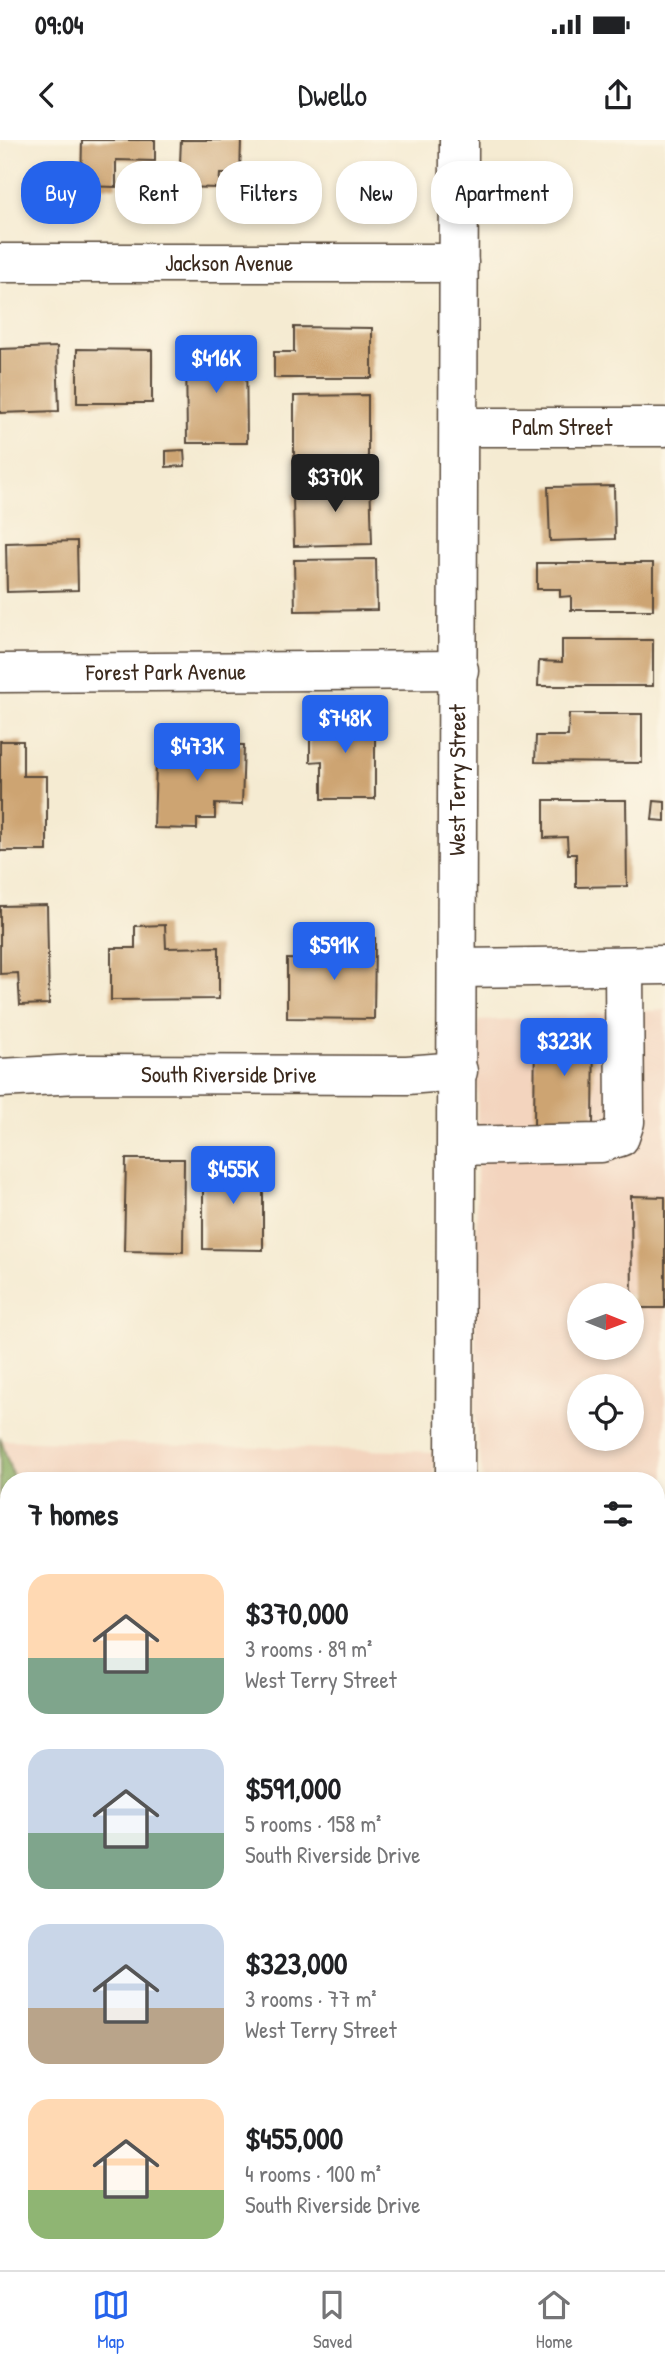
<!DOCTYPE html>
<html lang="en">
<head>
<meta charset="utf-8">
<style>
  body { margin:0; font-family:"Patrick Hand",sans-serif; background:#f2f2f2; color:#202124; height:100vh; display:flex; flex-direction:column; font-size:26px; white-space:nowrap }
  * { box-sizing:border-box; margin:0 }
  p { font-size:23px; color:#757577 }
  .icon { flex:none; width:38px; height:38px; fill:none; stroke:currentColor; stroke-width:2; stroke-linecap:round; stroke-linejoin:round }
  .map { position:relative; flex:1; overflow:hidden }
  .drawer { position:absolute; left:0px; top:1332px; width:665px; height:800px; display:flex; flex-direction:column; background:#fff; border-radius:28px 28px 0 0; box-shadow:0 4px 10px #0003 }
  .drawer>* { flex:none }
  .guide { position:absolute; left:21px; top:21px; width:623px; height:63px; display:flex; gap:14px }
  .needle { width:46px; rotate:91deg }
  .tools { position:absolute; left:567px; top:1143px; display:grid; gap:14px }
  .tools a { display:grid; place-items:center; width:77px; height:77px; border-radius:50%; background:#fff; box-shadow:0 4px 10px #0003; font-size:35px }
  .price { position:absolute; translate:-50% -60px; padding:0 16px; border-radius:7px; background:#2563eb; color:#fff; font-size:23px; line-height:46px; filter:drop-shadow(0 2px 4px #0008) }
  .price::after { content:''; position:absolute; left:50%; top:42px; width:21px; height:16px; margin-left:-10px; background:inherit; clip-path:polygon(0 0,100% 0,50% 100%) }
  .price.current { background:#222; color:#fff }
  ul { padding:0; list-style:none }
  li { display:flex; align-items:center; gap:21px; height:175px; padding:0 28px }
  li span { display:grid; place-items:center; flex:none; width:196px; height:140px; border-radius:21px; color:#555 }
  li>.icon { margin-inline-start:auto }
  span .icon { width:84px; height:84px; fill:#fffc; stroke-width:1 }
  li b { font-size:30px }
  h2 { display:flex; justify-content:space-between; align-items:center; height:84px; padding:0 28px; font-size:30px }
  .chip { padding:0 24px; border-radius:28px; background:#fff; box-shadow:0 4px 10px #0003; font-size:24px; line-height:63px }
  .chip.current { background:#2563eb; color:#fff }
  .status { display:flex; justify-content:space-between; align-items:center; height:49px; padding:0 35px; background:#fff; direction:ltr }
  .status svg { height:19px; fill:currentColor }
  header { display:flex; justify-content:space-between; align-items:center; height:91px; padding:0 28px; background:#fff; font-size:32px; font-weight:600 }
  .tabs { display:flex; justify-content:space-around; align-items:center; height:98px; border-top:2px solid #e0e0e0; background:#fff; font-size:19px; color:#757577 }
  .tabs a { display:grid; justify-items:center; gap:4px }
  .tabs .current { color:#2563eb }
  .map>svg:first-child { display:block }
  .built { fill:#f3d4be; fill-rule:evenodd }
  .forest { fill:#85a95d; stroke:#606a3e; stroke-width:2 }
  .building { fill:#cda472 }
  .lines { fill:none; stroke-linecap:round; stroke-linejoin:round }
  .minor-casing { stroke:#574739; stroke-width:41 }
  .minor { stroke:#fff; stroke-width:38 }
  .labels { text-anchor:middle; stroke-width:5; stroke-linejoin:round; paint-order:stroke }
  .street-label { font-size:23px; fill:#3b2a1e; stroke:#fcf5e5 }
</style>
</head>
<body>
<div class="status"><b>09:04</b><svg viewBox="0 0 49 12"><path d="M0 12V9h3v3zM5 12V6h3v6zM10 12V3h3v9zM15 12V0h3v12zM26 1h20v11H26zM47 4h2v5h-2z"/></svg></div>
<header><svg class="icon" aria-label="back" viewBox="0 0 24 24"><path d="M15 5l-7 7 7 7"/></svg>Dwello<svg class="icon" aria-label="share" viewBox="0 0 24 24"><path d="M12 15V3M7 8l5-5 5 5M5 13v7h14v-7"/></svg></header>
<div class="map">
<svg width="665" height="2130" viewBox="0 0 665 2130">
  <rect width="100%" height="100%" fill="#fcf5e5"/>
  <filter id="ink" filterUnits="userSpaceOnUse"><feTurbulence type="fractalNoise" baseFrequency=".0143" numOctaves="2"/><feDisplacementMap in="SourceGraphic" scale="14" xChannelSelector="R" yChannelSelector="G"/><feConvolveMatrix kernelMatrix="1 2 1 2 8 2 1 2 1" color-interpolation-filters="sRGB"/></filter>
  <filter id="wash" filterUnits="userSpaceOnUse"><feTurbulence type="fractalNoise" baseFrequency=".00686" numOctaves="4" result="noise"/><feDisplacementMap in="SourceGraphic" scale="28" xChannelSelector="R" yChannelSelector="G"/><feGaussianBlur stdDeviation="1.57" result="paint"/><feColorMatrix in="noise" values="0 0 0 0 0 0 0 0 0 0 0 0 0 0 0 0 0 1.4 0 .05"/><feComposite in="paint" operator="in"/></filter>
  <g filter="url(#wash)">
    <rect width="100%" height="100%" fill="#f5ebd2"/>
    <g class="built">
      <path d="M665,870V1798L656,1797V1340H483L475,1280L478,881ZM579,1155H632V1208H579ZM579,1246H632V1298H579Z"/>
      <path d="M1,1300L435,1312L434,1340H14Z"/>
      <path d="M9,1554V1835H0V1563Z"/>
      <path d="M0,1871H9V2123H421V2130H0Z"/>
      <path d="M656,1889H665V2130H526V2123H656Z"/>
    </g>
    <path class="forest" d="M0,1297L14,1340H9V1554L0,1563Z"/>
    <g id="blocks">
      <g class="building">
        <path d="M82,0H155V21L116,20V47L81,46Z"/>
        <path d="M181,0H241L240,34H220L219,48L179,47Z"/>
        <path d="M294,187L372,188V238H274V212H294Z"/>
        <path d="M57,207L59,271L0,273V209Z"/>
        <path d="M186,207H246L247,303H187Z"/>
        <path d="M77,209L152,210V263H77Z"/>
        <path d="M368,255V322L294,323V256Z"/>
        <path d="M184,310L185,326L166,327V311Z"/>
        <path d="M370,337L372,404L294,406L293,354H324V338Z"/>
        <path d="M614,346L615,399L550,401L548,347Z"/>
        <path d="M77,401L78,450L7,452L6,403Z"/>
        <path d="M376,419L377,470L295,471L294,420Z"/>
        <path d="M537,423H653V470H571V456L560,457V449H537Z"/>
        <path d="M562,500H653V546H538L539,521L562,522Z"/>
        <path d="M569,574H642V623L535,622L536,596H568Z"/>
        <path d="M375,575V659H322V621L310,622V576Z"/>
        <path d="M0,601H23V636H47V711H0Z"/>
        <path d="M169,603L244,605L242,665L215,664V679H197V689L154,688L156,623H168Z"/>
        <path d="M544,660H626L627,746L576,747V714H568L567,697L544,698Z"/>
        <path d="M654,661L665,662V681L652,680Z"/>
        <path d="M47,765L49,864L20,865L18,833L0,834V766Z"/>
        <path d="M165,785L166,808L219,807V859L111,860V808H135V786Z"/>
        <path d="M322,797L375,798L374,879L287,878V819L322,820Z"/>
        <path d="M535,887H594L593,989H534Z"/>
        <path d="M126,1019H184L183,1112L124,1111Z"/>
        <path d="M203,1022H263V1110L203,1109Z"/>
        <path d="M631,1056L665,1057V1168H632Z"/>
        <rect x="656" y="1617" width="9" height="81"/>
        <rect x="0" y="1668" width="9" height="91"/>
        <rect x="169" y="2123" width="116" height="7"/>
      </g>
    </g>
  </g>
  <g filter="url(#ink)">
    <use href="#blocks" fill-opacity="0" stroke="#574739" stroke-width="2"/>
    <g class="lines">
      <defs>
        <g id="minor">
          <path id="s1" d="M0,123H459"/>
          <path id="s2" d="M459,287H665"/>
          <path id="s3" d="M0,533L459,530"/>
          <path d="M458,828L665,825"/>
          <path id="s4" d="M0,938L78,934L407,935L458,931"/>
          <path d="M457,1006L601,1003L620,997L625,982L624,826"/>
          <path id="s5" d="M455,1340L459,0"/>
          <path d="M656,1815L665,1816"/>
          <path d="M0,1853H9"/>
          <path d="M656,1871H665"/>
          <path d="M656,1972L665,1971"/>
          <path d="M656,2106H665"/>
          <path d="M441,2123V2130"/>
          <path d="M506,2123V2130"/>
          <path d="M632,2130V2123"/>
        </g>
      </defs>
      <use href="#minor" class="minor-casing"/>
      <use href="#minor" class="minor"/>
    </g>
  </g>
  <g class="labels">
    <g class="street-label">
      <text dy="8" stroke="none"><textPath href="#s1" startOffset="229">Jackson Avenue</textPath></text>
      <text dy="8" stroke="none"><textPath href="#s2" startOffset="103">Palm Street</textPath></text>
      <text dy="8" stroke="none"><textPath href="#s3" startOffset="166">Forest Park Avenue</textPath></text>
      <text dy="8" stroke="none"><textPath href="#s5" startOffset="700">West Terry Street</textPath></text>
      <text dy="8" stroke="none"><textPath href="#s4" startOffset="229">South Riverside Drive</textPath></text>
    </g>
  </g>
</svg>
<div class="tools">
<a><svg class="needle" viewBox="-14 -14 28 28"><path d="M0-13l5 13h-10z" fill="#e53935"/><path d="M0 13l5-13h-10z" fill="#757577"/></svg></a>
<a><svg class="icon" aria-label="locate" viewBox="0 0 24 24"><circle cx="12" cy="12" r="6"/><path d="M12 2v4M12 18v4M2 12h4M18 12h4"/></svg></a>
</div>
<b class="price" style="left:216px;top:255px">$416K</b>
<b class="price current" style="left:335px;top:374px">$370K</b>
<b class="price" style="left:345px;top:615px">$748K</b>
<b class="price" style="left:197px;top:643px">$473K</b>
<b class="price" style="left:334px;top:842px">$591K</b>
<b class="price" style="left:564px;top:938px">$323K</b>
<b class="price" style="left:233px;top:1066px">$455K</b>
<div class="guide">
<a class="chip current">Buy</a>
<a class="chip">Rent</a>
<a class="chip">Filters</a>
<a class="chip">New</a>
<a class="chip">Apartment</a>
</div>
<section class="drawer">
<h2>7 homes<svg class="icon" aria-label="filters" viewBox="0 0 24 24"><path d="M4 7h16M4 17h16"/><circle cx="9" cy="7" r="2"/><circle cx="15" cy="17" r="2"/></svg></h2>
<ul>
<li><span style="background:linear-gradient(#ffd9b3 60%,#7fa58c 0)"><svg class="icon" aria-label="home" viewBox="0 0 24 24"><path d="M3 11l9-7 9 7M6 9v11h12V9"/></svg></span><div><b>$370,000</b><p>3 rooms · 89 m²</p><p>West Terry Street</p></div></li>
<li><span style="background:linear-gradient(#c9d6e8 60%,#7fa58c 0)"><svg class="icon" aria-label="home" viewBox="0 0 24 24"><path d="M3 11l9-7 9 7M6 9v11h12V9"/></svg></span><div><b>$591,000</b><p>5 rooms · 158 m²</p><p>South Riverside Drive</p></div></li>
<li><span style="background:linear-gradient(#c9d6e8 60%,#b9a48a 0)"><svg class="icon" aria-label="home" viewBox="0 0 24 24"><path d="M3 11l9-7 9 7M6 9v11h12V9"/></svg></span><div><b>$323,000</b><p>3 rooms · 77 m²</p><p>West Terry Street</p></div></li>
<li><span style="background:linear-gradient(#ffd9b3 65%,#8fb573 0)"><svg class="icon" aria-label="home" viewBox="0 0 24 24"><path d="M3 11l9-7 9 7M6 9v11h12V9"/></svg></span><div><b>$455,000</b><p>4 rooms · 100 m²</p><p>South Riverside Drive</p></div></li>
</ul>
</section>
</div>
<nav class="tabs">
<a class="current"><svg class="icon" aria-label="map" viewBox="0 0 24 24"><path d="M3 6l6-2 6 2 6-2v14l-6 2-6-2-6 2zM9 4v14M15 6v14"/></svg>Map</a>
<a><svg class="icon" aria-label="saved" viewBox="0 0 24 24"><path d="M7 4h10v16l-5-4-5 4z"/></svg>Saved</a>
<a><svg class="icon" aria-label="home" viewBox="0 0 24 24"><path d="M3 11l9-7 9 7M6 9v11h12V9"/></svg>Home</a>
</nav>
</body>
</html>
